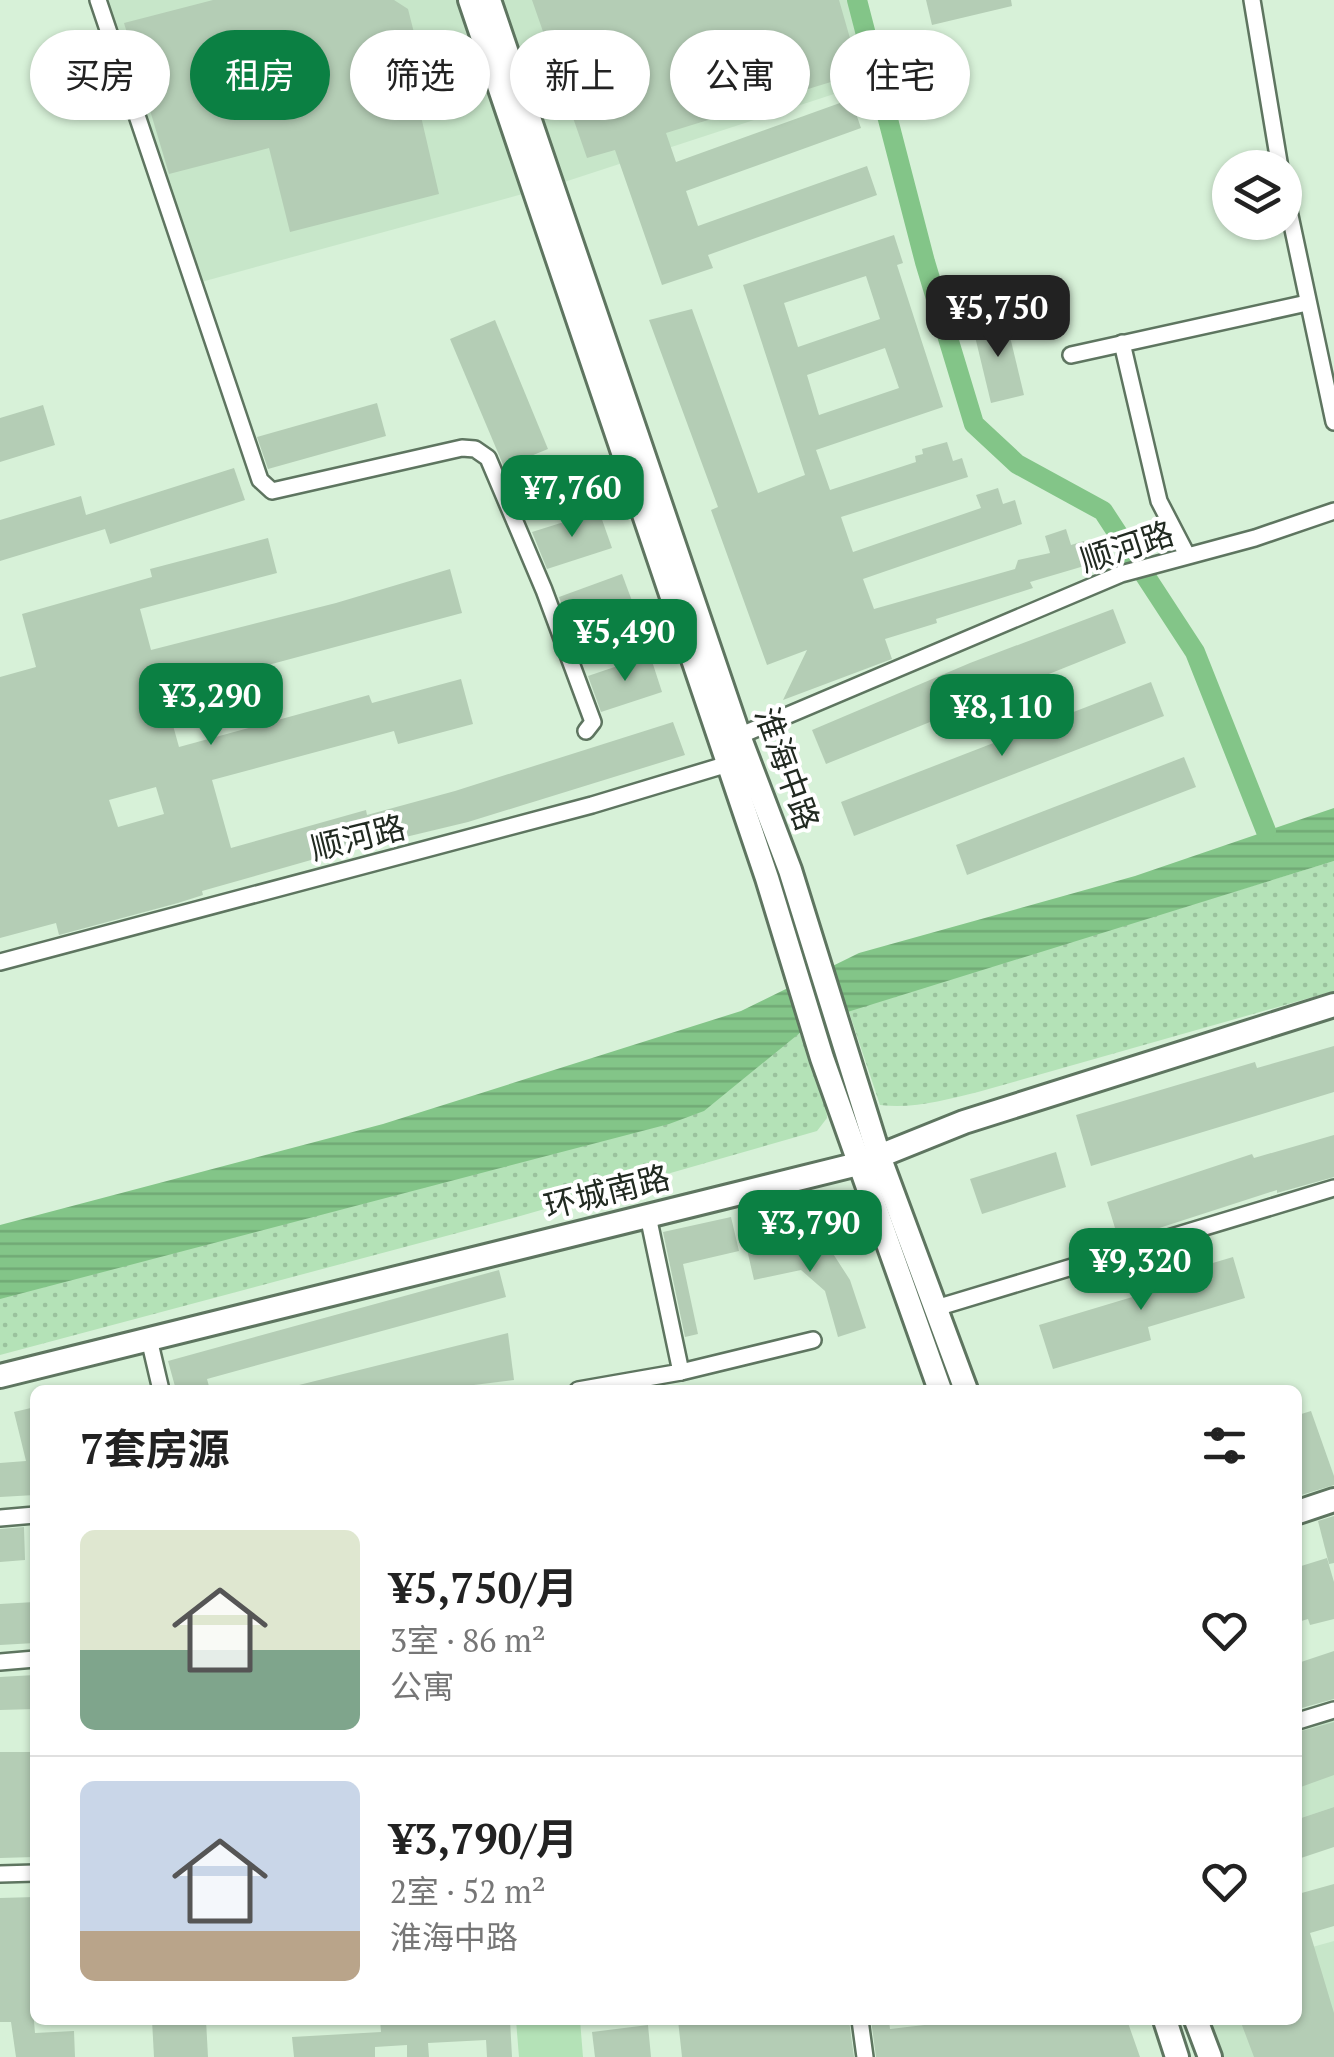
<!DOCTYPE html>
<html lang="zh">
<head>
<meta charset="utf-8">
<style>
  body { margin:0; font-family:"PT Serif","Noto Sans SC",serif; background:#f2f2f2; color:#222; height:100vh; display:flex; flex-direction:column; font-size:38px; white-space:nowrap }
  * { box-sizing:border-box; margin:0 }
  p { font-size:32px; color:#767676 }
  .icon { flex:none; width:55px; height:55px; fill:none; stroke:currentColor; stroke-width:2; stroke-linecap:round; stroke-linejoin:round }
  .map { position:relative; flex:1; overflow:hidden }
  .panel { position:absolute; left:30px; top:1385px; width:1272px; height:640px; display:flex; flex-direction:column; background:#fff; border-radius:15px; box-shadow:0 2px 8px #0004 }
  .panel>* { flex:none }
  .banner { position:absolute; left:30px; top:30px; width:1275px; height:90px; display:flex; gap:20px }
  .controls { position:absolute; left:1212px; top:150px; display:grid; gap:20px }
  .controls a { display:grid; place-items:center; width:90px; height:90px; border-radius:50%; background:#fff; box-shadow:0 2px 8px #0004; font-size:50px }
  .price { position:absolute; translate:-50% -85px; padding:0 22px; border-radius:20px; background:#0b8043; color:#fff; font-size:32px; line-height:65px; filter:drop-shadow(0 2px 5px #0008) }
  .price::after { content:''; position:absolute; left:50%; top:60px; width:30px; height:22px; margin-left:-15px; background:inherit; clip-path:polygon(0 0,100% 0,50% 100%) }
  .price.on { background:#222; color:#fff }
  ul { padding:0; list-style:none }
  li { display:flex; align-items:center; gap:30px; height:250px; padding:0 50px }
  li+li { border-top:2px solid #e0e0e0 }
  li span { display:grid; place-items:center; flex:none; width:280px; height:200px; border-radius:15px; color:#555 }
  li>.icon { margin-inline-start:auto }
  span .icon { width:120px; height:120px; fill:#fffc; stroke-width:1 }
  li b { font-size:42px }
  h2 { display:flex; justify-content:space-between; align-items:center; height:120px; padding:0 50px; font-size:42px }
  .chip { padding:0 35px; border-radius:45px; background:#fff; box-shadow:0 2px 8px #0004; font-size:35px; line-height:90px }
  .chip.on { background:#0b8043; color:#fff }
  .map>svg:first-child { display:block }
  .built { fill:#c7e6c9 }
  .grass { fill:url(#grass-dots) }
  .garden { fill:#b4e2b7 }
  .water { fill:url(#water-rules) }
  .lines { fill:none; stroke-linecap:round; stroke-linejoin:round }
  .canal { stroke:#83c588; stroke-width:20 }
  .building { fill:#b4cdb5; fill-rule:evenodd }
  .street-casing { stroke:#5e7560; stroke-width:20 }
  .secondary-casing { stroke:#5e7560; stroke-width:28 }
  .street { stroke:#fff; stroke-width:15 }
  .secondary { stroke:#fff; stroke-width:22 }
  .labels { text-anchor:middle; stroke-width:8; stroke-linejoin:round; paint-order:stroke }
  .street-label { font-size:32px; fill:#212a21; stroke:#fff }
</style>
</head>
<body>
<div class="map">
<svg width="1334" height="2057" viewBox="0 0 1334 2057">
  <defs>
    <pattern id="grass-dots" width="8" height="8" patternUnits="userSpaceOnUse" patternTransform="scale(2.5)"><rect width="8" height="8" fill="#b4e2b7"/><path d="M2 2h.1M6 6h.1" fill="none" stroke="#9ac29d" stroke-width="1.8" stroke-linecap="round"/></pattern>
    <pattern id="water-rules" width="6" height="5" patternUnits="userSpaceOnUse" patternTransform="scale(2.5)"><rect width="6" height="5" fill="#83c588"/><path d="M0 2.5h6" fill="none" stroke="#71a975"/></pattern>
  </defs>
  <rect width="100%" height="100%" fill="#d7f1d8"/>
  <g class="built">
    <path d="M98,0H857L877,80L552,186L194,284Z"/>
    <path d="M1334,1710V1807L1298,1819V1721Z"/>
    <path d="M1334,1941V2057H1210L1196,2020H1298V1951Z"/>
  </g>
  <g class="grass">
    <path d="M1334,861V991L978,1092C945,1100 914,1109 880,1105L848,1009Z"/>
    <path d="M797,1028L825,1090L827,1118L817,1131L506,1220L0,1355V1289Z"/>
  </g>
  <path class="garden" d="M516,2020H580L583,2057H519Z"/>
  <path class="water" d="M1334,808V861L812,1023L704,1111L669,1124L0,1299V1225L383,1124L741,1011L859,953L1135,876Z"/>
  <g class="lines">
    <path class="canal" d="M857,0L925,262L974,424L1017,464L1103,511L1195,652L1266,831"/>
  </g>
  <g class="building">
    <path d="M213,0H394L408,9L429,92L416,95L439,194L290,232L269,148L169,174L124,23Z"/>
    <path d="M532,0H839L860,73L666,133L676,162L851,99L861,128L686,191L698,226L867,166L877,195L708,255L713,268L662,285L615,150L587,158Z"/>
    <path d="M926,0H1011L1012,6L932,25Z"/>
    <path d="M894,235L903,263L897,265L943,407L816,450L830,490L916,462L915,456L923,454L922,449L947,442L953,461L962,458L968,477L841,517L853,552L981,508L976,495L998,488L1003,504L1015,500L1022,524L863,579L874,609L1015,569L1018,560L1050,553L1045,536L1066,529L1071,545L1084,541L1091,564L1030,582L1033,588L936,619L937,623L885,639L892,659L783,700L807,650L767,665L711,510L718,507L649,320L692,309L758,493L805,475L743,285ZM866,276L880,319L798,347L784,303ZM885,348L899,388L819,415L807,375Z"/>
    <path d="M1005,316L1024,395L991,403L972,324Z"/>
    <path d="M495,320L548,449L504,467L450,339Z"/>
    <path d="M377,403L386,436L268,469L257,437Z"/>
    <path d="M43,405L55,445L0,462V418Z"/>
    <path d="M234,468L245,500L110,544L105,529L0,561V520L81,496L86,515Z"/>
    <path d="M599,511L612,548L547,569L532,532Z"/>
    <path d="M268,538L277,573L140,609L151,650L336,603L450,569L462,613L164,693L179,747L369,695L372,703L461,679L473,724L398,744L394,731L212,780L231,848L366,810L367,815L455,791L673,722L685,755L468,822L318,858L202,891L203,895L178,903L59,935L56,923L0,938V677L36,667L22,614L152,577L150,569ZM156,787L164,814L118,827L109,800Z"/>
    <path d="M622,574L635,609L572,633L559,597Z"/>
    <path d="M1113,609L1126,643L826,764L812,730L970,663Z"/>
    <path d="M650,655L662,692L601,712L588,676Z"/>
    <path d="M1151,682L1164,716L854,836L841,802Z"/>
    <path d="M1184,757L1196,787L967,875L956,845Z"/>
    <path d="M1334,1046V1092L1091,1166L1076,1115L1255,1062L1257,1068Z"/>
    <path d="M1334,1135V1177L1277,1193V1190L1119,1241L1107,1202L1252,1154L1254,1158Z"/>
    <path d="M1056,1152L1066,1187L982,1214L970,1179Z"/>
    <path d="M731,1217L739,1251L683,1264L698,1334L685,1337L663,1232Z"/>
    <path d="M797,1234L830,1249L850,1280L866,1328L838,1337L825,1291L801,1270L754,1280L746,1245Z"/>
    <path d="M1233,1257L1245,1298L1148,1327L1151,1340L1053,1369L1039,1325L1139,1295L1135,1286Z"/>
    <path d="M499,1270L506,1297L207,1379L210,1390H176L168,1361Z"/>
    <path d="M508,1333L514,1380L434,1390H299V1385Z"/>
    <path d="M35,1407V1495L0,1497V1463L26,1461L14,1412Z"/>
    <path d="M1311,1411L1334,1476V1485L1298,1496V1415Z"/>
    <path d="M1334,1516V1563L1329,1564L1318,1521Z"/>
    <path d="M24,1527L25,1560L0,1562V1529Z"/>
    <path d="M1327,1558L1334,1582V1619L1310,1625L1308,1619L1298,1622V1567Z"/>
    <path d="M35,1602V1643L0,1645V1604Z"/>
    <path d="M1334,1651V1699L1298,1709V1663Z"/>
    <path d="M35,1675V1709L0,1710V1677Z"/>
    <path d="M1334,1722V1775L1298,1788V1732Z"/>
    <path d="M0,1752H35V1857L0,1858Z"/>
    <path d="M1334,1807V1847L1298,1859V1819Z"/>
    <path d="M1334,1884V1926L1310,1933L1334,2013V2057H1254L1240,2020H1298V1894Z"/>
    <path d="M35,1897V1986H31L35,2033L74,2031L75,2057H16L11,2022H0V1898Z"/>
    <path d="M152,2020H206L208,2057H154Z"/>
    <path d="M380,2020H510L512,2057H487L486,2040L428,2043L429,2057H407V2045L375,2047V2057H294L292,2037L381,2032Z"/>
    <path d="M678,2020H849L854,2057H682Z"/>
    <path d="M871,2020H889L890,2029L967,2020H1127L1140,2057H876Z"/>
    <path d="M648,2025L651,2057H595L592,2032Z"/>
  </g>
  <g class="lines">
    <defs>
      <g id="street">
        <path d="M98,0L260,480L272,491L462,448L475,449L488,458L544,590L593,722L586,731"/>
        <path d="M1252,0L1280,168"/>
        <path d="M1285,192L1334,422"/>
        <path d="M1122,343L1159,501L1187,555"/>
        <path d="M1071,355L1307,303"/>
        <path d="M734,738L1121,574L1255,538L1334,511"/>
        <path d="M0,962L592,805L728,764"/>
        <path d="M936,1308L1334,1188"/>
        <path d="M149,1339L161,1390"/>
        <path d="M681,1372L813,1340"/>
        <path d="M578,1390L681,1372L648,1216"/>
        <path d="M0,1518L35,1515"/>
        <path d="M0,1662L35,1659"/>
        <path d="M1298,1721L1334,1710"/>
        <path d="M0,1874L35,1873"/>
        <path d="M860,2020L865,2057"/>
      </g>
      <g id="secondary">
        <path d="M470,0L767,878L822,1058L940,1390"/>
        <path d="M489,0L739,736L790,870L879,1156L966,1390"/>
        <path d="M0,1376L862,1163L964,1122L1334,1005"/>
        <path d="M1298,1512L1334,1500"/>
        <path d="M1165,2020L1177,2057"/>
        <path d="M1196,2020L1210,2057"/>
      </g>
    </defs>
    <use href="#street" class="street-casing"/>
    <use href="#secondary" class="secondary-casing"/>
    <use href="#street" class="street"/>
    <use href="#secondary" class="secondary"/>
  </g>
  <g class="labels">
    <g class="street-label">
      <text transform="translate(1127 547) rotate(-18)" y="11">顺河路</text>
      <text transform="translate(787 769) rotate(70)" y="11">淮海中路</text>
      <text transform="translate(358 838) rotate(-14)" y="11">顺河路</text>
      <text transform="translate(607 1192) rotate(-14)" y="11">环城南路</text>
    </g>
  </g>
</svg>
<div class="controls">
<a><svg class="icon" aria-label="layers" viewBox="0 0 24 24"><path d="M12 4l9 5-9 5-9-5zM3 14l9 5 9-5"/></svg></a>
</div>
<b class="price on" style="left:998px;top:360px">¥5,750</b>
<b class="price" style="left:572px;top:540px">¥7,760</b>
<b class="price" style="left:625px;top:684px">¥5,490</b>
<b class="price" style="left:211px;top:748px">¥3,290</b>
<b class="price" style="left:1002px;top:759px">¥8,110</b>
<b class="price" style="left:810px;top:1275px">¥3,790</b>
<b class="price" style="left:1141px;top:1313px">¥9,320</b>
<div class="banner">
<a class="chip">买房</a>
<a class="chip on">租房</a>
<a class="chip">筛选</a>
<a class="chip">新上</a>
<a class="chip">公寓</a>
<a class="chip">住宅</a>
</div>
<section class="panel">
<h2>7套房源<svg class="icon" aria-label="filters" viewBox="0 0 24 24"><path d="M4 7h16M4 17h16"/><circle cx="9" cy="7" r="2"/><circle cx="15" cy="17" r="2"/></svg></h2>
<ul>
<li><span style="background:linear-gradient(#dfe7d0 60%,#7fa58c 0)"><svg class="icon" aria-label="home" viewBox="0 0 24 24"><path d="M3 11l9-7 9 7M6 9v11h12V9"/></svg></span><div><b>¥5,750/月</b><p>3室 · 86 m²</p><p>公寓</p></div><svg class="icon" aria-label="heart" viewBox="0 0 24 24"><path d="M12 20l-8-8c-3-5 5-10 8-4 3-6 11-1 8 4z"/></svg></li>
<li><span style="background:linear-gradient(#c9d6e8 75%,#b9a48a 0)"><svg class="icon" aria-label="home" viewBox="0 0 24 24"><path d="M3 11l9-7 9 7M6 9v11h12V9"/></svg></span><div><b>¥3,790/月</b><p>2室 · 52 m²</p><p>淮海中路</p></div><svg class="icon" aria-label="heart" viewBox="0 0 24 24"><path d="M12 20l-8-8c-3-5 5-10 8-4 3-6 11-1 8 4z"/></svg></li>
</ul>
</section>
</div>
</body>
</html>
